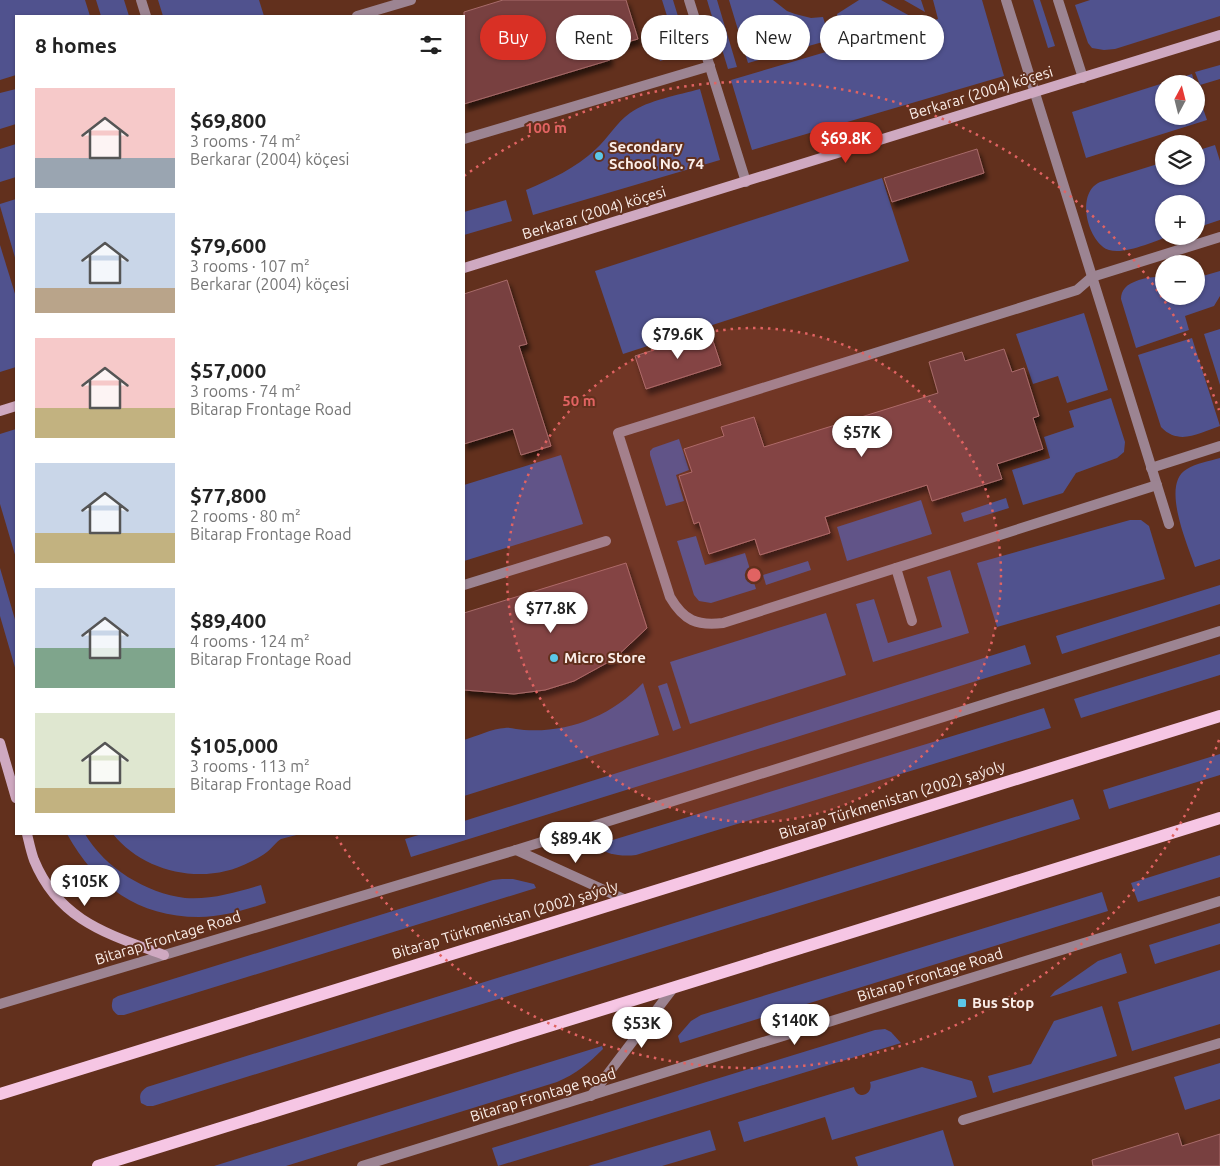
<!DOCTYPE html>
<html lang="en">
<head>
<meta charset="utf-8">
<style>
  body { margin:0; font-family:Ubuntu,sans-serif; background:#f6f6f6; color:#222; height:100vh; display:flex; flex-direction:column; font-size:19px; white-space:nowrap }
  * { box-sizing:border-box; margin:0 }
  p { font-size:16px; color:#767676 }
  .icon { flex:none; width:28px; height:28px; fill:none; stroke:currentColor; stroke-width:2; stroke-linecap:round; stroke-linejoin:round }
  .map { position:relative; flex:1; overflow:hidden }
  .drawer { position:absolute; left:15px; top:15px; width:450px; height:820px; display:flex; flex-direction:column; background:#fff; border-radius:0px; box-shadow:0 1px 4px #0004 }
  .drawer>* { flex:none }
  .top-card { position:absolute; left:480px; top:15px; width:475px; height:45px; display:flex; gap:10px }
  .needle { width:32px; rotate:7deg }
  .fabs { position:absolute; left:1155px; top:75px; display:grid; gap:10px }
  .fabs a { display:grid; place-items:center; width:50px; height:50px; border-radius:50%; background:#fff; box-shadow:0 1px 4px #0004; font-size:25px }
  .price { position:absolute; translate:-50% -42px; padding:0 11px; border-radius:18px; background:#fff; color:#222; font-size:16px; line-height:32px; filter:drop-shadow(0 1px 2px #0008) }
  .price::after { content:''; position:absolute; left:50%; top:30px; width:15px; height:11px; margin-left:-8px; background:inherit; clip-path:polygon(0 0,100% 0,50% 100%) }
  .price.active { background:#d93025; color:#fff }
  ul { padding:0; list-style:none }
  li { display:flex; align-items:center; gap:15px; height:125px; padding:0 20px }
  li span { display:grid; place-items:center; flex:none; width:140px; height:100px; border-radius:0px; color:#555 }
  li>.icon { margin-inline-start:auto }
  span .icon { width:60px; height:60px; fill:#fffc; stroke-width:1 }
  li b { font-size:21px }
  h2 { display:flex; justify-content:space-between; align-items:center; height:60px; padding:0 20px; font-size:21px }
  .pill { padding:0 18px; border-radius:22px; background:#fff; box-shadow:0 1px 4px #0004; font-size:18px; line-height:45px }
  .pill.active { background:#d93025; color:#fff }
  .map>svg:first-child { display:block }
  .green { fill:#50528e }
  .building { fill:#784040; stroke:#a86b6a; filter:url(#shadow) }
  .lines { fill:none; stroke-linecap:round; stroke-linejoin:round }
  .lane { stroke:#9c8492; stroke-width:10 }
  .street { stroke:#9c8492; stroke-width:10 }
  .secondary { stroke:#cfa9c1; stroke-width:10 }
  .primary { stroke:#f6c6e4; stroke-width:12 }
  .ring { fill:none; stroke:#e16362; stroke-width:2.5; stroke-dasharray:2.5 5 }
  .poi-dot { fill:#5cc7e8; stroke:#62301d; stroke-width:2 }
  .labels { text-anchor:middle; stroke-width:4; stroke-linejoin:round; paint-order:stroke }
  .street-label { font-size:15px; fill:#fbeee9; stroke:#62301d }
  .poi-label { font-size:15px; font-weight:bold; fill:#fbeee9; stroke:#62301d; text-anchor:start }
  .centre { fill:#e16362; stroke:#62301d; stroke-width:2.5 }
  .ring-label { font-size:15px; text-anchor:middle; font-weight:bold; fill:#e16362; stroke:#62301d; stroke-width:4; stroke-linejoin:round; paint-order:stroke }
</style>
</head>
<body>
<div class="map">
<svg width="1220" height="1166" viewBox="0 0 1220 1166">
  <defs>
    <filter id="shadow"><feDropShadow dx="3" dy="5.5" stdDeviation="2.5" flood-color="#0009"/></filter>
  </defs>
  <rect width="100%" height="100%" fill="#62301d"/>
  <g class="green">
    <path d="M0,0H85L90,16H16V75L0,80Z"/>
    <path d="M96,0H124L129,16H101Z"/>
    <path d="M158,0H259L264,16H163Z"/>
    <path d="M662,0H673L689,52L660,61L653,38L672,32Z"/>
    <path d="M707,0H717L737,67L728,69Z"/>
    <path d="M729,0H773L787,11L795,14L811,18L823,17L830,40L748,63Z"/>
    <path d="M859,0H881L910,16L844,35L837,14Z"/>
    <path d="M904,0H921L925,12Z"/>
    <path d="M933,0H982L1004,76L752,150L731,80L938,19Z"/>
    <path d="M1033,0H1040L1055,46L1048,48Z"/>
    <path d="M1090,0H1220V16L1115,49L1104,50L1092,48L1088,43L1075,5Z"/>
    <path d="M1220,65V79L1200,85L1195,72Z"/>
    <path d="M1192,74L1195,84H1164V116H1196V88L1207,120L1086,158L1072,112Z"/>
    <path d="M16,89V124L0,129V93Z"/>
    <path d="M700,89L720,160L533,215L526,190C551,179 575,169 596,149C608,138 616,123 630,113C648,100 679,95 700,89Z"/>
    <path d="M16,144V177L0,182V149Z"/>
    <path d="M1215,145L1220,161V220L1196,228V204H1164V236H1170C1154,241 1125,255 1109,250C1089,244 1074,194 1100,182L1164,162V176H1196V151Z"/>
    <path d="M882,178L909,261L623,354L595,271Z"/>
    <path d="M16,199V261L0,206V204Z"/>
    <path d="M506,200L512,221L464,235V212Z"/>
    <path d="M0,245L16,297V367L0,372Z"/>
    <path d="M1220,271V296L1214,306L1185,316L1189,330L1136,348L1121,299C1121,295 1122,291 1125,288C1132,280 1154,275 1164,278V296H1196V278Z"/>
    <path d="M1084,313L1108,390L1067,403L1058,376L1033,384L1016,334Z"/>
    <path d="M1220,329V385L1204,334Z"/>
    <path d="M1192,338L1220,426C1199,433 1179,446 1161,427L1138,355Z"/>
    <path d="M1111,398L1125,442L1124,452L1117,458L1076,473L1063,493L1023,505L1012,470L1050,458L1044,437L1074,427L1069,411Z"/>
    <path d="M16,429V558L0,504V434Z"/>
    <path d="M679,439L689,470L676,475L684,501L666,506L650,455V451L653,448Z"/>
    <path d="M561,455L583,524L464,561V485Z"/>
    <path d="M1220,458V559L1195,567C1188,545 1160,484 1187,469C1196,463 1210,461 1220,458Z"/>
    <path d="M1006,498L1009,508L964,522L961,513Z"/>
    <path d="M921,500L932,534L847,561L837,527Z"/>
    <path d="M1130,520H1141L1149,526L1165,579L997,627L977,563Z"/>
    <path d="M696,536L705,565L745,553L756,589L711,603L699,601L694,595L677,541Z"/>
    <path d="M808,561L811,570L766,585L763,575Z"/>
    <path d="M0,568L16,623V671L0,616Z"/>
    <path d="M950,570L969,633L873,662L856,604L874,599L888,643L942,627L927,577Z"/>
    <path d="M1220,585V604L1062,654L1056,636Z"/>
    <path d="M826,613L846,675L690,724L670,662Z"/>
    <path d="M1025,645L1031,664L411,857L405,839L422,834H464V821Z"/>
    <path d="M1220,654V675L1081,718L1074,699Z"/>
    <path d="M643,683L659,735L464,796V740C475,737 493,728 505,728C511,727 518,730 524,730C569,733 611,716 643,683Z"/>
    <path d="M667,683L681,728L673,731L658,686Z"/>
    <path d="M1044,708L1051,728L636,855C620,857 607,854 593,846Z"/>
    <path d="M1220,754V775L1109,809L1103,790Z"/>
    <path d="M1073,799L1080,819L153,1106H147L141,1103C139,1095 140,1092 147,1087Z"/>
    <path d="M67,834H85C105,868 146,893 185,898C211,900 237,892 261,885L266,903C245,910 222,917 199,917C138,917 96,886 67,834Z"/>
    <path d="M113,834H300C294,836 287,837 281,839C276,842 272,848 267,852C262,856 256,859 250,862C205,886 144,873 113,834Z"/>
    <path d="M1220,855V877L1138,902L1131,883Z"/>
    <path d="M502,879H513L534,884L536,888L124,1015H118C111,1010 111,1006 113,999L118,996L493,880Z"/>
    <path d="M1102,892L1108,911L680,1043L678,1036L691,1021L701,1015Z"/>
    <path d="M1220,923V944L1155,964L1149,945Z"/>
    <path d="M1121,953L1127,973L1050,997L1055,991L1098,961Z"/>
    <path d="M1220,970V1024L1132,1051L1118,1002Z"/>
    <path d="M1102,1006L1117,1056L993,1093L988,1076L1031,1064L1054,1021Z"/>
    <path d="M885,1029L891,1032L901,1043L498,1166L492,1148L875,1030Z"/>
    <path d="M602,1046L603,1049C589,1063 576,1074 557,1082L286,1166H214Z"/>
    <path d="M1220,1063V1099L1185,1110L1174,1077Z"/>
    <path d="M922,1067L972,1081L977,1097L832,1140L825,1117L744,1142L738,1122L854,1087C857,1101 874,1095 870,1082Z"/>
    <path d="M710,1130L716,1150L662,1166H588Z"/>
    <path d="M943,1130L954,1166H858L855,1157Z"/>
  </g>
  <g class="building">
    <path d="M503,0H626L638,39L606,48L610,60L464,104V12Z"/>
    <path d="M977,149L984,173L892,202L884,178Z"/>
    <path d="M507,280L527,344L519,346L551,446L521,455L513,429L464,444V294Z"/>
    <path d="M710,332L721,365L646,389L635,356Z"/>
    <path d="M1004,349L1012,372L1024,368L1039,416L1033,418L1043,449L997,464L1002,479L932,501L927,485L825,517L830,533L760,555L755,539L709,554L699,522L694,524L679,476L692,472L684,449L724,436L721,427L754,417L764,447L858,418L938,393L929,362L962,352L965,361Z"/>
    <path d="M626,563L647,628L614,659L574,681L545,690L514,694L464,690V613Z"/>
    <path d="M1178,1133L1182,1146L1220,1134V1166H1093L1092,1160Z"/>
  </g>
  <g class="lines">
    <g class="lane">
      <path d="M141,0L146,16"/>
      <path d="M689,0L746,182"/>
      <path d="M1006,0L1169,524"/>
      <path d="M1058,0L1083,78"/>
      <path d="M357,16L411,0"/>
      <path d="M464,139L710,66"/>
      <path d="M1151,468L1220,446"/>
      <path d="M1157,485L723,623C697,626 684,621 670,597L618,433L1077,290L1092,277L1220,237"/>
      <path d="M896,568L912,621"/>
      <path d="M464,585L606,541"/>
      <path d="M963,1120L1220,1043"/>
    </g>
    <g class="street">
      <path d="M516,850L626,900"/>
      <path d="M0,1004L516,850L1220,631"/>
      <path d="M591,1096L674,987"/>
      <path d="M362,1166L1220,901"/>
    </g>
    <g class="secondary">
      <path d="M464,268L1220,35"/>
      <path d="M0,411L16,406"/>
      <path d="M0,743L16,798"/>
      <path d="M27,834C29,842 31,852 34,860C59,921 108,934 164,955"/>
    </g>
    <g class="primary">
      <path d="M0,1094L1220,716"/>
      <path d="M98,1166L1220,818"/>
    </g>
  </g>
  <circle cx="754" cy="575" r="247" fill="#e16362" fill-opacity=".12"/>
  <g class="ring">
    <circle cx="754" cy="575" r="247"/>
    <path d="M1219 740A493 493 0 0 1 336 836M464 176A493 493 0 0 1 1219 410"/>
  </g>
  <g class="poi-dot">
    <circle cx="599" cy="156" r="5"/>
    <circle cx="554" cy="658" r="5"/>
    <rect x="957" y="998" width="10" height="10" rx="2.5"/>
  </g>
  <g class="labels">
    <g class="street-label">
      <text transform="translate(981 93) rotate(-17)" y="5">Berkarar (2004) köçesi</text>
      <text transform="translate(594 213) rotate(-17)" y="5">Berkarar (2004) köçesi</text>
      <text transform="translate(892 800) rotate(-17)" y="5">Bitarap Türkmenistan (2002) şaýoly</text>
      <text transform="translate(505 920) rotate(-17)" y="5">Bitarap Türkmenistan (2002) şaýoly</text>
      <text transform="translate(168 938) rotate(-17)" y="5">Bitarap Frontage Road</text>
      <text transform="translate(930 975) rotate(-17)" y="5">Bitarap Frontage Road</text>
      <text transform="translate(543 1095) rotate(-17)" y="5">Bitarap Frontage Road</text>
    </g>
    <g class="poi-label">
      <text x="609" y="152">Secondary<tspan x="609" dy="17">School No. 74</tspan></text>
      <text x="564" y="663">Micro Store</text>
      <text x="972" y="1008">Bus Stop</text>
    </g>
  </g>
  <circle cx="754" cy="575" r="8" class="centre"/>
  <g class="ring-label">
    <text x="546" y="133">100 m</text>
    <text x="579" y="406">50 m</text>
  </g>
</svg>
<div class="fabs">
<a><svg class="needle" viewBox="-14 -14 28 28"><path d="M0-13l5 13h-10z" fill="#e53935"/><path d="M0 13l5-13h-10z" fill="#767676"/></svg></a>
<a><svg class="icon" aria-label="layers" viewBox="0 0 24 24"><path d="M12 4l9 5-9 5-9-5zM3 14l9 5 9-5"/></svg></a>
<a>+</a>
<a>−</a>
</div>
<b class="price active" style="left:846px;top:164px">$69.8K</b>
<b class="price" style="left:678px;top:360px">$79.6K</b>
<b class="price" style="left:862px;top:458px">$57K</b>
<b class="price" style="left:551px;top:634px">$77.8K</b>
<b class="price" style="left:576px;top:864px">$89.4K</b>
<b class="price" style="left:85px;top:907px">$105K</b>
<b class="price" style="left:795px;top:1046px">$140K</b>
<b class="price" style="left:642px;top:1049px">$53K</b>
<div class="top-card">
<a class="pill active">Buy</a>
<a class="pill">Rent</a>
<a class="pill">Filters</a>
<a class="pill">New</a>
<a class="pill">Apartment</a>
</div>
<section class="drawer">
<h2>8 homes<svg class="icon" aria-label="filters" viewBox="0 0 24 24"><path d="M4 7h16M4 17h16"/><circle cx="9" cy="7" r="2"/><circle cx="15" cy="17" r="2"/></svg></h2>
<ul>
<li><span style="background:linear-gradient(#f6c9c9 70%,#9aa5b1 0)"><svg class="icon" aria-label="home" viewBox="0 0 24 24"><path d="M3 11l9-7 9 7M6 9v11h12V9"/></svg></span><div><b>$69,800</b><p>3 rooms · 74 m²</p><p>Berkarar (2004) köçesi</p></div></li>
<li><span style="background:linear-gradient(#c9d6e8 75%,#b9a48a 0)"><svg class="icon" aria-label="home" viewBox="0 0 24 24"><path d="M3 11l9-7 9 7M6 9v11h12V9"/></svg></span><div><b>$79,600</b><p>3 rooms · 107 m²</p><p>Berkarar (2004) köçesi</p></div></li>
<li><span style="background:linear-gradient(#f6c9c9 70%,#c2b280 0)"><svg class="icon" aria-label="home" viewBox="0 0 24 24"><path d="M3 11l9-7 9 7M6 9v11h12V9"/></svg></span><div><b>$57,000</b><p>3 rooms · 74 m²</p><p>Bitarap Frontage Road</p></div></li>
<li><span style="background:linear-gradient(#c9d6e8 70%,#c2b280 0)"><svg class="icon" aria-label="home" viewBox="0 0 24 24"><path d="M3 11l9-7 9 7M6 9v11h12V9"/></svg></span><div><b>$77,800</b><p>2 rooms · 80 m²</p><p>Bitarap Frontage Road</p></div></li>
<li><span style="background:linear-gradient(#c9d6e8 60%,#7fa58c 0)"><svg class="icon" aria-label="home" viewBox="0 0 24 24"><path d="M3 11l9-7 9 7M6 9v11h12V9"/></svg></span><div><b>$89,400</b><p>4 rooms · 124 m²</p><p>Bitarap Frontage Road</p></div></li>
<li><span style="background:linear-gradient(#dfe7d0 75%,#c2b280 0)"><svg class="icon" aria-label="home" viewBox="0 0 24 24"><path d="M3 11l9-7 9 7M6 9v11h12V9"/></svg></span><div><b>$105,000</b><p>3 rooms · 113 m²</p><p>Bitarap Frontage Road</p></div></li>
</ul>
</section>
</div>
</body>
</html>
